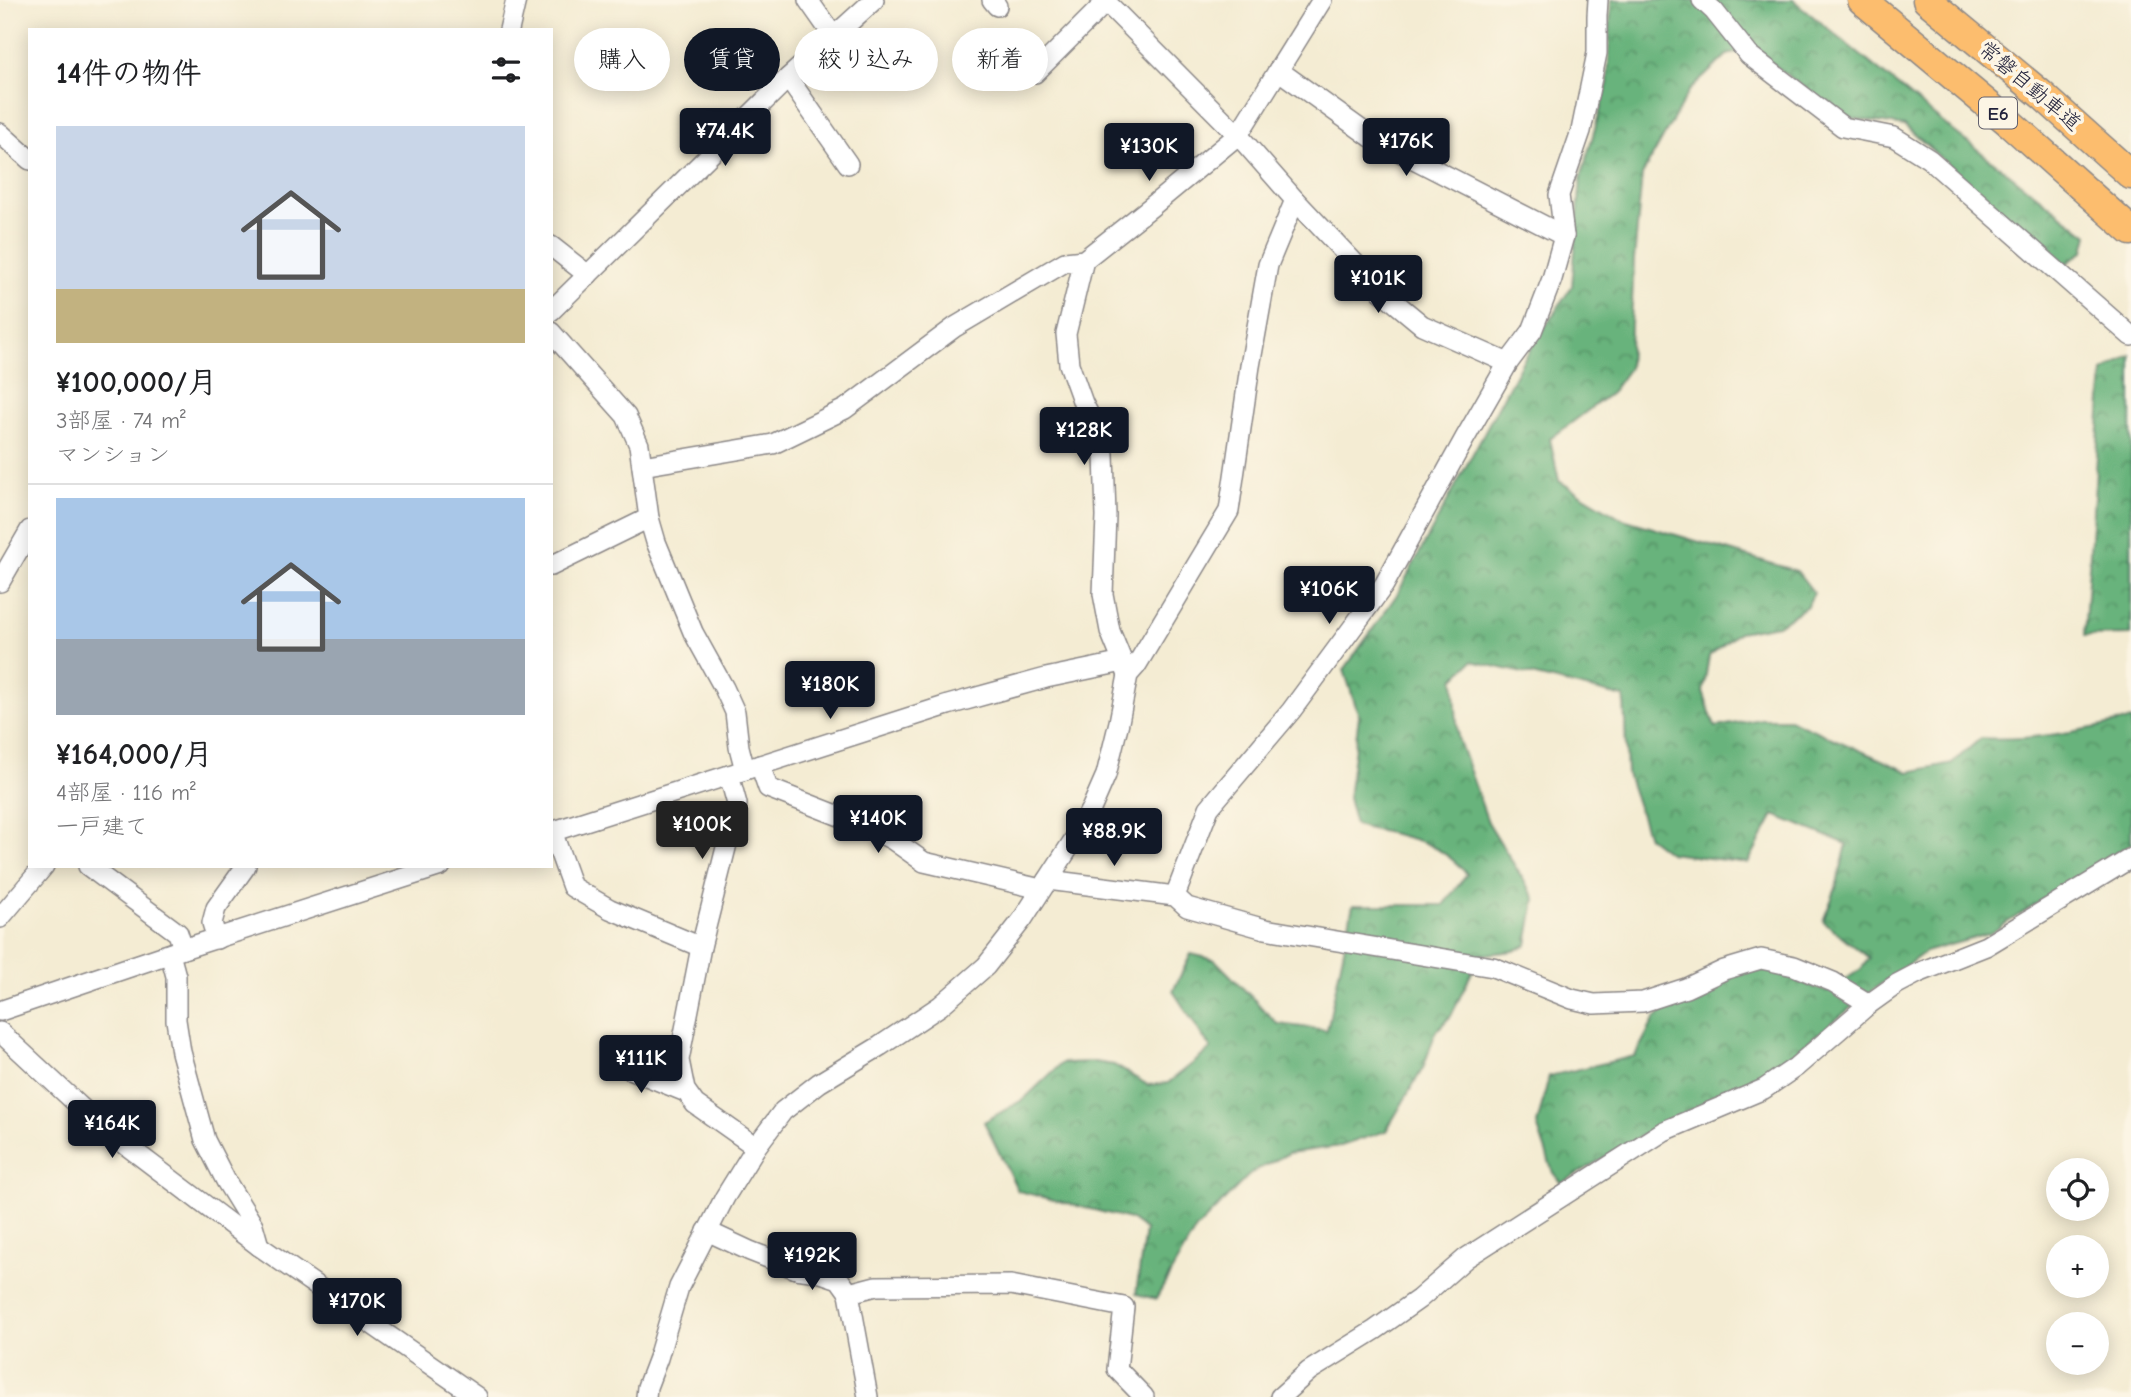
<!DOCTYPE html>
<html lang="ja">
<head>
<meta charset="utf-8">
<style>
  body { margin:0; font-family:"Comic Neue","Klee One",sans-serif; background:#f2f2f2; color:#202124; height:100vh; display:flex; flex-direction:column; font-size:26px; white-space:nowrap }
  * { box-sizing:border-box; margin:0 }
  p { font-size:23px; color:#757577 }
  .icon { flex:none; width:38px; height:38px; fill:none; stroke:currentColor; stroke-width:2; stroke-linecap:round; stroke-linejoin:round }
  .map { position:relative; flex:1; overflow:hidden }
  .drawer { position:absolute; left:28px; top:28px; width:525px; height:840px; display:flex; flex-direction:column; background:#fff; border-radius:0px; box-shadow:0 4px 18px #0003 }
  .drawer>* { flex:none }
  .banner { position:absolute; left:574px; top:28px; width:665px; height:63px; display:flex; gap:14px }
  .buttons { position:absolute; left:2046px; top:1158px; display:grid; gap:14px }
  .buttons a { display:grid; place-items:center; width:63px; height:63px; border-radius:50%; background:#fff; box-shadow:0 4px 18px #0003; font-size:35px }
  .price { position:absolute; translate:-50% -60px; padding:0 16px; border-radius:7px; background:#111827; color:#fff; font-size:23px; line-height:46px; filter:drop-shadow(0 2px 4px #0008) }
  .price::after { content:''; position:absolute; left:50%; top:42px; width:21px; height:16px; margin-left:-10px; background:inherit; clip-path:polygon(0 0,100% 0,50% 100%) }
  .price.active { background:#222; color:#fff }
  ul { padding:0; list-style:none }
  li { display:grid; align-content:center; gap:14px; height:371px; padding:0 28px }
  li+li { border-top:2px solid #e0e0e0 }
  li span { display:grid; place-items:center; height:217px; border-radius:0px; color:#555 }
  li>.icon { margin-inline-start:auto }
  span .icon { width:126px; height:126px; fill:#fffc; stroke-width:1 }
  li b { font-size:30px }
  h2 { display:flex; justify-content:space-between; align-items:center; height:84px; padding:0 28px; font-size:30px }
  .tag { padding:0 24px; border-radius:32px; background:#fff; box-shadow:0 4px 18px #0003; font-size:24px; line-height:63px }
  .tag.active { background:#111827; color:#fff }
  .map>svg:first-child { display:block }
  .forest { fill:url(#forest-crowns); stroke:#456a5b; stroke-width:2 }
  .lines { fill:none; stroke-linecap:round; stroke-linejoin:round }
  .minor-casing { stroke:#8b8787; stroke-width:22 }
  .highway-casing { stroke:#8b8787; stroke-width:31 }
  .minor { stroke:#fff; stroke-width:19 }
  .highway { stroke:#fcbd6e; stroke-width:28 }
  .labels { text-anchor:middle; stroke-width:7; stroke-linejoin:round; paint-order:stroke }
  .shield { fill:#fcf5e5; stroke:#63616e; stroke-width:2 }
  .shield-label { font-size:19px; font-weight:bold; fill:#22223b }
  .street-label { font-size:21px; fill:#22223b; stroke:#fcf5e5 }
</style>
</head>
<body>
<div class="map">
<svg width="2131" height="1397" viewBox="0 0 2131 1397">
  <defs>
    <pattern id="forest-crowns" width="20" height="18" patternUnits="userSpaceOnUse" patternTransform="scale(1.75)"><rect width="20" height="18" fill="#68b37b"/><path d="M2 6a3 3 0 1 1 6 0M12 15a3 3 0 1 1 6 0" fill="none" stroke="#559166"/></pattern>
  </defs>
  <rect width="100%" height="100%" fill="#fcf5e5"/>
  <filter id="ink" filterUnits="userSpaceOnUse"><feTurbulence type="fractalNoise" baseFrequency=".0143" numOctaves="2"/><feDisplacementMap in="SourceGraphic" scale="14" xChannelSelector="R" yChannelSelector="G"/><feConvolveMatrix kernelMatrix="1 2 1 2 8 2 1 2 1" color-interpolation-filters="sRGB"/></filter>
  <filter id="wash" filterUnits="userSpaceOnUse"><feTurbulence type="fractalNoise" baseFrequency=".00686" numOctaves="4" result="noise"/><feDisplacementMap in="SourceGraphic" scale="28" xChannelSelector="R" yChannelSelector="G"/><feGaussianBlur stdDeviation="1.57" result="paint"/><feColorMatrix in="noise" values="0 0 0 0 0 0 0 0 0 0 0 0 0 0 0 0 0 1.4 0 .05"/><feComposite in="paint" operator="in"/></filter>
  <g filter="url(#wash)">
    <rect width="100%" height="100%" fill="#f4ecd3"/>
    <g class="forest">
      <path d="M1611,0H1793L1947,126L2088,235L2084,251L2062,267L1905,126L1842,117L1753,49L1727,55L1689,91L1642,175L1634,260L1629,368L1611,393L1550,439L1559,481L1623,519L1797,571L1814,593L1807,606L1778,625L1739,632L1709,656L1703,692L1715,727L1761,719H1789L1909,772L1952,763L1981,738C2030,741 2082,731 2131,720V844L1989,934L1925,952L1873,990L1756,1084L1648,1132L1562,1183L1553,1173L1537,1125L1549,1076L1635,1056L1655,1018L1733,955L1827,992L1861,969L1869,958L1823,921L1836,888L1847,844L1774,815L1748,863L1669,853L1648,837L1627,774L1624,697L1472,661L1454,679L1458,738L1488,822L1535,899L1527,945L1514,951L1480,955L1451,1016L1436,1031L1423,1068L1386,1131L1341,1146L1289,1153L1251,1173L1196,1229L1156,1299L1136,1294L1145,1230L1130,1219L1018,1191L984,1122L1024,1099L1062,1063L1095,1062L1114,1065L1148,1085L1168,1083L1211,1049L1173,991L1191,954L1215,960L1278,1024L1327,1030L1353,905H1443L1467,874C1433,835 1401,838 1355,825L1348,798L1359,716L1344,670L1398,593L1522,362L1572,286L1581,177L1608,83Z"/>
      <path d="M2131,355V635L2084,636L2103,372Z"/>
    </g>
  </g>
  <g filter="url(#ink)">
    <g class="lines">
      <defs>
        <g id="minor">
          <path d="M808,0L834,37"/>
          <path d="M992,0L997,6"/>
          <path d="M1104,0L1238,135L1295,200L1381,291L1422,325L1508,363"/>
          <path d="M1702,0L1714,11L1749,55L1843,127L1894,137L1929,159L2131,336"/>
          <path d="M509,30L516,0"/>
          <path d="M1278,70L1371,137L1564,236"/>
          <path d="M1035,73L1106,2"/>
          <path d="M788,78L848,164"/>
          <path d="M0,133L30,160"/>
          <path d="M551,246L588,275"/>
          <path d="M1084,260L1066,334L1069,364L1083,403L1099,434L1104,454L1106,516L1103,594L1110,631L1128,675"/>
          <path d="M551,311L788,78L874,0"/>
          <path d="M551,332L626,416L639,445L649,518L656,542L693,632L724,688L735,712L739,747L745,770"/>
          <path d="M642,466L773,444L845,409L955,327L1065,262L1084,260L1151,207L1238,135L1322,0"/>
          <path d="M551,566L649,518"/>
          <path d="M0,582L30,530"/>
          <path d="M760,765L768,788L870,828L893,840L924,862L1041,889"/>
          <path d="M729,775L737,804L701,947L679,1060L685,1090L695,1104L756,1147"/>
          <path d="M552,831L572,887L610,909L701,947"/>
          <path d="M551,832L948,705L1046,678L1123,662"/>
          <path d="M88,866L178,933L183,949"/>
          <path d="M1048,880L1175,896L1187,907L1265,929L1493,967L1572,999L1594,1004L1643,1002L1686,988L1724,970L1761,959L1794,966L1833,982L1869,1004"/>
          <path d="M1175,896L1209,808L1291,711L1384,585L1465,438L1508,363L1532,331L1552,279L1564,236L1559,195L1581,131L1597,53V16L1598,0"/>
          <path d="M0,918L44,866"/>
          <path d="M217,939L212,923L216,908L246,866"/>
          <path d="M170,954L176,976V1020L181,1052L205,1140L226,1181L253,1225L259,1246"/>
          <path d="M0,1011L183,949L441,866"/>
          <path d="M0,1032L102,1127L259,1246L477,1397"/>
          <path d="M612,1062L686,1092"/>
          <path d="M707,1231L750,1251L796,1269L818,1272L839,1279L849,1293L868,1397"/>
          <path d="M849,1293L876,1286L1011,1285L1124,1307L1117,1369L1144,1397"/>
          <path d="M646,1397L647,1387L658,1358L679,1287L725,1197L756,1147L783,1111L819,1083L880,1046L940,1006L986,966L1022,920L1075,838L1092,807L1106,775L1119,722L1128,675L1136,666L1229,511L1250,366L1268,265L1295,200"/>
          <path d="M1280,1397L1309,1371L1375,1330L1419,1299L1466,1258L1664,1131L1764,1089L1796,1067L1869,1004L1897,984L1918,973L1986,946L2131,858"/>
        </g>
        <g id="highway">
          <path d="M1862,0L2011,124L2131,231"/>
          <path d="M1927,0L2042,95L2131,175"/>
        </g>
      </defs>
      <use href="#minor" class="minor-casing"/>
      <use href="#highway" class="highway-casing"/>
      <use href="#minor" class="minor"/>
      <use href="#highway" class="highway"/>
    </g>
  </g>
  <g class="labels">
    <rect class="shield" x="1979" y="97.5" width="38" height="31" rx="5"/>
    <g class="shield-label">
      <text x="1998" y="120">E6</text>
    </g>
    <g class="street-label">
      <text transform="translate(2030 86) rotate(40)" y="7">常磐自動車道</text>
    </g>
  </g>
</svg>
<div class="buttons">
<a><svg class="icon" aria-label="locate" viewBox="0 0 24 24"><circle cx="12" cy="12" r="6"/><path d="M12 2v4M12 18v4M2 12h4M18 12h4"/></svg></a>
<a>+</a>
<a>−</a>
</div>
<b class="price" style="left:725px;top:168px">¥74.4K</b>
<b class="price" style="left:1406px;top:178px">¥176K</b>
<b class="price" style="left:1149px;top:183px">¥130K</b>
<b class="price" style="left:1378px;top:315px">¥101K</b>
<b class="price" style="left:1084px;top:467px">¥128K</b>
<b class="price" style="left:1329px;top:626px">¥106K</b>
<b class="price" style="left:830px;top:721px">¥180K</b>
<b class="price" style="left:878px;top:855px">¥140K</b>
<b class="price active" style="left:702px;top:861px">¥100K</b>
<b class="price" style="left:1114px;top:868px">¥88.9K</b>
<b class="price" style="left:641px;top:1095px">¥111K</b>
<b class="price" style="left:112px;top:1160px">¥164K</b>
<b class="price" style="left:812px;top:1292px">¥192K</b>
<b class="price" style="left:357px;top:1338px">¥170K</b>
<div class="banner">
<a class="tag">購入</a>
<a class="tag active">賃貸</a>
<a class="tag">絞り込み</a>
<a class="tag">新着</a>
</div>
<section class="drawer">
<h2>14件の物件<svg class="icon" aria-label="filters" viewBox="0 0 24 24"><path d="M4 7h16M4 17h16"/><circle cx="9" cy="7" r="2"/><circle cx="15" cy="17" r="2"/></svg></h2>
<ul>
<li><span style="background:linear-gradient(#c9d6e8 75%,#c2b280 0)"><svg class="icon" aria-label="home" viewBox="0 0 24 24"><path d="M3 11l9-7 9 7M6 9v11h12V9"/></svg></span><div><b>¥100,000/月</b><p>3部屋 · 74 m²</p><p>マンション</p></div></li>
<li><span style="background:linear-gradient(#a9c7e8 65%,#9aa5b1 0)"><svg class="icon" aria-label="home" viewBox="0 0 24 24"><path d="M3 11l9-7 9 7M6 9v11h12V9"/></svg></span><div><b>¥164,000/月</b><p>4部屋 · 116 m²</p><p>一戸建て</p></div></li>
</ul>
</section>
</div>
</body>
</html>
